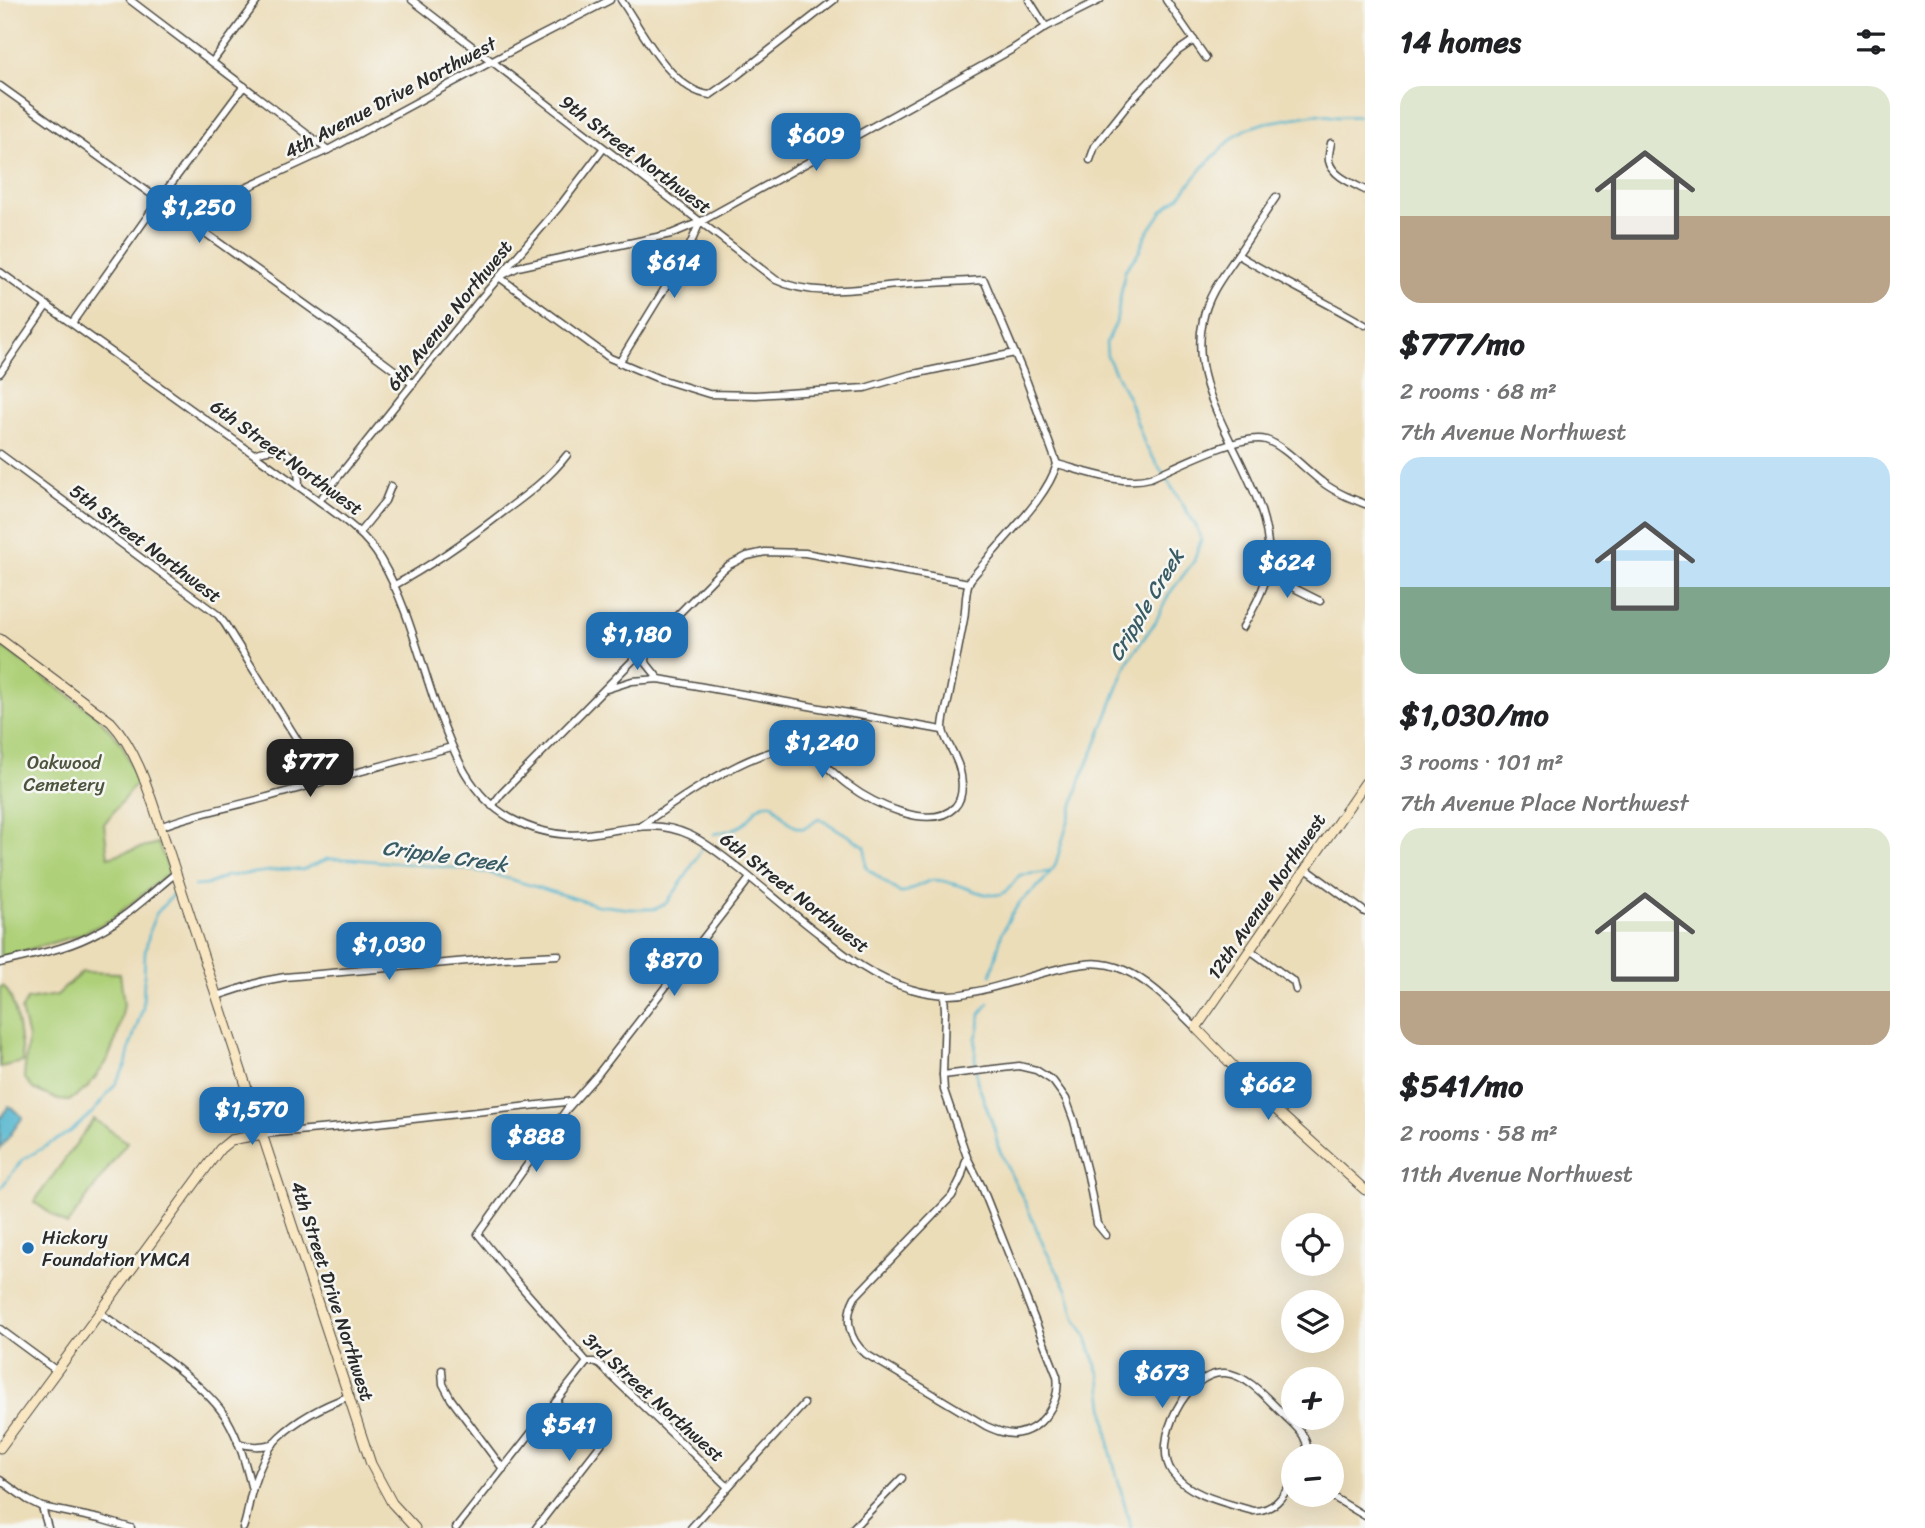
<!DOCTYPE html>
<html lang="en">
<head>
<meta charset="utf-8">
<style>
  body { margin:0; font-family:Sriracha,sans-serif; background:#f2f2f2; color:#202124; height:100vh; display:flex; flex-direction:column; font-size:26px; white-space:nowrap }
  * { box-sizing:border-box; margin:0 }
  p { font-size:23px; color:#757577 }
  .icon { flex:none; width:38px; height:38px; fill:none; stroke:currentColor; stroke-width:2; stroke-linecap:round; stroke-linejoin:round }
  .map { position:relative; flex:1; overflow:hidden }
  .side { display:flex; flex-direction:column; background:#fff; width:560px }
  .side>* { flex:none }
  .buttons { position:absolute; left:1281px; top:1213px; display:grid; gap:14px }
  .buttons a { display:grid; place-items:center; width:63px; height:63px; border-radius:50%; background:#fff; box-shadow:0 7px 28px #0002; font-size:35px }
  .price { position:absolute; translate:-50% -60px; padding:0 16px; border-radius:14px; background:#1f6fb2; color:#fff; font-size:23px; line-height:46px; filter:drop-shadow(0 2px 4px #0008) }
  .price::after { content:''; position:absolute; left:50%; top:42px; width:21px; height:16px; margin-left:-10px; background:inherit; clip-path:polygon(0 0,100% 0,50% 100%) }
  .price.selected { background:#222; color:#fff }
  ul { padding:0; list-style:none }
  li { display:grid; align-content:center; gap:14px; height:371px; padding:0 35px }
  li span { display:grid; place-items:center; height:217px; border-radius:21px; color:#555 }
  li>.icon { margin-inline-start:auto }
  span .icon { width:126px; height:126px; fill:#fffc; stroke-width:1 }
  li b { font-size:30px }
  h2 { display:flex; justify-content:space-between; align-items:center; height:84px; padding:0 35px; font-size:30px }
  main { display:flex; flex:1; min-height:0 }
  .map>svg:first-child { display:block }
  .green { fill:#aed078; stroke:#6c7e52; stroke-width:2 }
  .water { fill:#4fb4cd; stroke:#3d707c; stroke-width:2 }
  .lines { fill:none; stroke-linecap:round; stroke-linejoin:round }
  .stream { stroke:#4fb4cd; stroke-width:2.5 }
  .street-casing { stroke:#484640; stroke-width:9 }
  .secondary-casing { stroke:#484640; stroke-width:11 }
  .street { stroke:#fff; stroke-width:6 }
  .secondary { stroke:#f9e7c3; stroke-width:9 }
  .poi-dot { fill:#1f6fb2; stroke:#f6f6f2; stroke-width:2.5 }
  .labels { text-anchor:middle; stroke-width:5; stroke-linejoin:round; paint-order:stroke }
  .street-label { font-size:19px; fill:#2b2b2b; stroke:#f6f6f2 }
  .park-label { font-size:19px; fill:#4c543e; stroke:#f6f6f2 }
  .poi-label { font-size:19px; fill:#2b2b2b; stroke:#f6f6f2; text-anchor:start }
  .water-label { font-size:21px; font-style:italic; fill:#385b64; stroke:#f6f6f2 }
</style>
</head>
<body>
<main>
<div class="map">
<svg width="1365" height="1528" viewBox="0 0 1365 1528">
  <rect width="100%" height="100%" fill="#f6f6f2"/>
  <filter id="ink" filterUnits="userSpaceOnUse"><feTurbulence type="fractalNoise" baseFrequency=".0143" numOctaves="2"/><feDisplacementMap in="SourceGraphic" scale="14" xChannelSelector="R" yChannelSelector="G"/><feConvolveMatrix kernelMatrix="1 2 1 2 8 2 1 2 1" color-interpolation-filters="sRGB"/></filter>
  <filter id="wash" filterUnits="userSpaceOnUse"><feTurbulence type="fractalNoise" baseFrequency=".00686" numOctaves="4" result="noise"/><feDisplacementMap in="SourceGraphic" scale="28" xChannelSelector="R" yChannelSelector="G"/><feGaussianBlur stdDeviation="1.57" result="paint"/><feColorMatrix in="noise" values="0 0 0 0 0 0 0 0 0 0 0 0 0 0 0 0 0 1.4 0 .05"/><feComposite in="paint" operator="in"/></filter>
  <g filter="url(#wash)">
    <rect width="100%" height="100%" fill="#ecddb9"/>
    <g class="green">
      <path d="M1,645L25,664L97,716L122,744L137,782L104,824L108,857L158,843L169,870L168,874L109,921L79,935L0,958Z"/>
      <path d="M82,972L120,973L124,1005L117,1037L106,1063L87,1088L69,1101L58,1100L33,1089L24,1077L28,1038L21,1010L27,1000L57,995Z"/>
      <path d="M3,986C17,997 20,1043 23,1062L0,1067V987Z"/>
      <path d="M94,1119L127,1142L67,1225L34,1202Z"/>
    </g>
    <path class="water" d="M9,1106L23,1117L0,1149V1119Z"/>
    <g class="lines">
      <g class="stream">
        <path d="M714,834C723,832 734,830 742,825C755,817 753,802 773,804C780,811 792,831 804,828C809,827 815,821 819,818L865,846L866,866L869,870L900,893H904C913,889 924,881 935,880C957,880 988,903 1005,892C1011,888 1015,880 1020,875L1049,872"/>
        <path d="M194,886L207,885L226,876L238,875L286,869L302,870L327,859H352L456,868L489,873L597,905L631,909H655L667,903L686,876L702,848"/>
        <path d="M991,975L1002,933L1011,915L1021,901L1041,884L1055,866L1081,778L1094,750L1128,661L1156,621L1169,594L1194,561L1201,539L1195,524L1145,445L1129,400L1107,356L1106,343L1116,323L1125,270L1139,252L1146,235L1163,210L1180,196L1206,164L1236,135L1249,128L1264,123L1317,114L1337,117L1365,116"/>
        <path d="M989,1003L980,1014L979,1028L976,1038L975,1057L977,1081L994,1128L998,1146L1007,1167L1025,1202L1045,1249L1067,1289L1075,1318L1087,1338L1100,1376L1110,1450L1131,1528"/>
        <path d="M0,1189L22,1160L70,1132L93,1112L114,1086L126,1065L130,1046L143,1008L145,952L151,926L156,914L173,894"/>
      </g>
    </g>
  </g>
  <g filter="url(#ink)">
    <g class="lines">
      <defs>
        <g id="street">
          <path d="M130,0L328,150"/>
          <path d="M412,0L776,280C813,298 859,288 898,285C927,283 956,282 984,280L1027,382L1057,464C1047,498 1008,533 986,561C981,568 973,575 969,582C965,592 966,608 964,619C959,645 954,671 949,697C947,707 943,718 943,728C943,737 952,749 955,757C962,771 966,795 955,807C930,832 872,803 848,785C830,772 816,750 791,749C752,748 675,802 642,825"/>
          <path d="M621,0C642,30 670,90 710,95L730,81L834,0"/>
          <path d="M1029,0L1046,27"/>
          <path d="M1166,0L1206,58"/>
          <path d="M212,62L258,0"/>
          <path d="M0,86L334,325L413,384"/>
          <path d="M1331,143C1330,149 1328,156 1329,161C1332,176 1354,184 1365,190"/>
          <path d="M1090,160L1095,146L1130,102L1178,51L1194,40"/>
          <path d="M183,217L328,150L528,42L610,0"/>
          <path d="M1238,255C1279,280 1323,300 1365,325"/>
          <path d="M0,272L319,501C342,518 366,534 381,560C408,606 420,661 438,711C454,753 469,795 510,818C534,831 561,837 588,834C625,830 654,818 690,835C709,844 725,858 742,871C767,891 792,913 818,933C847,957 874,979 911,989C931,995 953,997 973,992C1011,985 1047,968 1085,964C1098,962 1112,965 1124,970C1152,982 1175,1008 1196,1028"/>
          <path d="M72,323L159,200L244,86"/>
          <path d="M1015,353L909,375L865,388L756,395L709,394L657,378L610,358L499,277L518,267L671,234L700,222L1011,50L1046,27L1100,0"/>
          <path d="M619,363L687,252L700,222"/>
          <path d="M0,373L47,305"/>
          <path d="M0,454L218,615L225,624L323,781"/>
          <path d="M254,454C285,442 299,455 299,486"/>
          <path d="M1057,464C1084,471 1123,486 1150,478C1176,467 1241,433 1266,440C1283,445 1307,471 1322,482C1335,492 1350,498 1365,504"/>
          <path d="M319,501L477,303L559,207L603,149"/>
          <path d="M359,533L385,501L391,486"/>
          <path d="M1266,574L1320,601"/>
          <path d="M393,586C434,564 470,538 506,510C529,493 550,477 567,455"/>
          <path d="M1243,627C1253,609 1265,589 1268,569C1278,481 1183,407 1203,320C1208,294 1224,275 1238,254C1251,235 1263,216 1276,197"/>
          <path d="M643,650L647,664L659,679"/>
          <path d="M607,689L632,681L659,679L942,730"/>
          <path d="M492,806L501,794L719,573L729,565L747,556L765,552L805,553L969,583"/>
          <path d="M160,827C194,813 229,808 264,798C327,781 389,763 452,747"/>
          <path d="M1305,868L1365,912"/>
          <path d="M1250,950L1294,982L1296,990"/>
          <path d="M0,963C32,955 69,949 98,932C127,917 151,893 176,873"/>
          <path d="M944,995L945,1010L943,1075L944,1090L967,1157L961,1178L952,1196L855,1297C844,1317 848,1339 866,1354L986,1426C995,1430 1004,1434 1014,1434C1042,1431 1061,1402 1057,1376L982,1187L967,1157"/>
          <path d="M217,996L263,981L285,977L502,958L558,955"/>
          <path d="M943,1075L1019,1066L1036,1070L1053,1081L1066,1099L1074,1121L1088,1176L1097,1224L1106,1235"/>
          <path d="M263,1134L342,1127L574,1101"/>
          <path d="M100,1313C137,1340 204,1381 227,1419C240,1441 246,1466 252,1490"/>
          <path d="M0,1329L57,1371"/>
          <path d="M442,1370L443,1384L451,1399L503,1469"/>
          <path d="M238,1443C251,1447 260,1447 273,1444"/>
          <path d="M0,1480L28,1500L42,1507L100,1519L131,1528"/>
          <path d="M1293,1480C1283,1497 1274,1511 1253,1511C1227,1503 1189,1496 1172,1472C1151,1442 1187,1370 1225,1373C1249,1375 1269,1401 1285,1416C1297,1428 1311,1438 1306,1456"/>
          <path d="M728,1487L600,1365L594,1362H587L512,1276L478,1234L567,1109L598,1074L750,878"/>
          <path d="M1328,1494L1365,1516"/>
          <path d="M42,1507L48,1528"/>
          <path d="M243,1528C248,1516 248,1503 252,1491C256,1475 267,1448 279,1437C299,1418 325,1405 350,1396"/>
          <path d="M456,1528L587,1362"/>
          <path d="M536,1528L601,1444L556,1402"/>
          <path d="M691,1528L804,1404"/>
          <path d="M853,1528L902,1478"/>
        </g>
        <g id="secondary">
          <path d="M0,639L111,722C142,755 153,808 168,849L371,1464L392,1503L415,1528"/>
          <path d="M1365,783L1196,1028L1274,1108L1365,1190"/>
          <path d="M0,1448L220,1149L231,1140L263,1134"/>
        </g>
      </defs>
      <use href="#street" class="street-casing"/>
      <use href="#secondary" class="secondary-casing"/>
      <use href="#street" class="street"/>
      <use href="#secondary" class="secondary"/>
    </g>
  </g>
  <circle class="poi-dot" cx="28" cy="1248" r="7"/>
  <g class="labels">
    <g class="street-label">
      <text transform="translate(390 97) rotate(-28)" y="7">4th Avenue Drive Northwest</text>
      <text transform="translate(636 154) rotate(37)" y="7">9th Street Northwest</text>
      <text transform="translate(449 315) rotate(-51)" y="7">6th Avenue Northwest</text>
      <text transform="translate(287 457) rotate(36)" y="7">6th Street Northwest</text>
      <text transform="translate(146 543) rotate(37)" y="7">5th Street Northwest</text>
      <text transform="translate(795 892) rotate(38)" y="7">6th Street Northwest</text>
      <text transform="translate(1266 896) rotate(-56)" y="7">12th Avenue Northwest</text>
      <text transform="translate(333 1291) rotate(72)" y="7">4th Street Drive Northwest</text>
      <text transform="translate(654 1397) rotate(42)" y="7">3rd Street Northwest</text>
    </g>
    <g class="park-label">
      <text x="64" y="769">Oakwood<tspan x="64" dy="22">Cemetery</tspan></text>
    </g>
    <g class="poi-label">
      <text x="42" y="1244">Hickory<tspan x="42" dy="22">Foundation YMCA</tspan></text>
    </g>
    <g class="water-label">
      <text transform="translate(1146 605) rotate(-59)" y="7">Cripple Creek</text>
      <text transform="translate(445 856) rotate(8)" y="7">Cripple Creek</text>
    </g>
  </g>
</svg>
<div class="buttons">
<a><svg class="icon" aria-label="locate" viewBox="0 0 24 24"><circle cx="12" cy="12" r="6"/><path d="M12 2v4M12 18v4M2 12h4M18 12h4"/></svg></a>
<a><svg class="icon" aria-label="layers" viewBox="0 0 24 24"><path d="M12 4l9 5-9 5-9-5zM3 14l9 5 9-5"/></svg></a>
<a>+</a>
<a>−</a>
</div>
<b class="price" style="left:816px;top:173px">$609</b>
<b class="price" style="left:199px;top:245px">$1,250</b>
<b class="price" style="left:674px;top:300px">$614</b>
<b class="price" style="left:1287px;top:600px">$624</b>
<b class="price" style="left:637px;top:672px">$1,180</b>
<b class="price" style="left:822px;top:780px">$1,240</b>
<b class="price selected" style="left:310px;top:799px">$777</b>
<b class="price" style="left:389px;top:982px">$1,030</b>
<b class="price" style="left:674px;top:998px">$870</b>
<b class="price" style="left:1268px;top:1122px">$662</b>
<b class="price" style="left:252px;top:1147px">$1,570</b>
<b class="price" style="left:536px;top:1174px">$888</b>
<b class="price" style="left:1162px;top:1410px">$673</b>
<b class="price" style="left:569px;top:1463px">$541</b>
</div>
<section class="side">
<h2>14 homes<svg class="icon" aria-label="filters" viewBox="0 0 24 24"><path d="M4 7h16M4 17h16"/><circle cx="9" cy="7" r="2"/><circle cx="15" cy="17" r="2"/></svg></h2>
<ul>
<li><span style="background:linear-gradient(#dfe7d0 60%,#b9a48a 0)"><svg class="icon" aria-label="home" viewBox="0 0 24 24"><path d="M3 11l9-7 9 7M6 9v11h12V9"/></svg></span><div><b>$777/mo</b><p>2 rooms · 68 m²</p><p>7th Avenue Northwest</p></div></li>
<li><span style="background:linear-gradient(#bfe0f5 60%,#7fa58c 0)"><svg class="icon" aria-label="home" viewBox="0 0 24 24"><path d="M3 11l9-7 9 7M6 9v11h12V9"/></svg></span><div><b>$1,030/mo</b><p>3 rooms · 101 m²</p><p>7th Avenue Place Northwest</p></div></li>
<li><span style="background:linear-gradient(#dfe7d0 75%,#b9a48a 0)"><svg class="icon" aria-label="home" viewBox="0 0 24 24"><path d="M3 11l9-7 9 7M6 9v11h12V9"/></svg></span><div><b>$541/mo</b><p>2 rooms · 58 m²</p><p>11th Avenue Northwest</p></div></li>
</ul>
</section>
</main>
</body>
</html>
